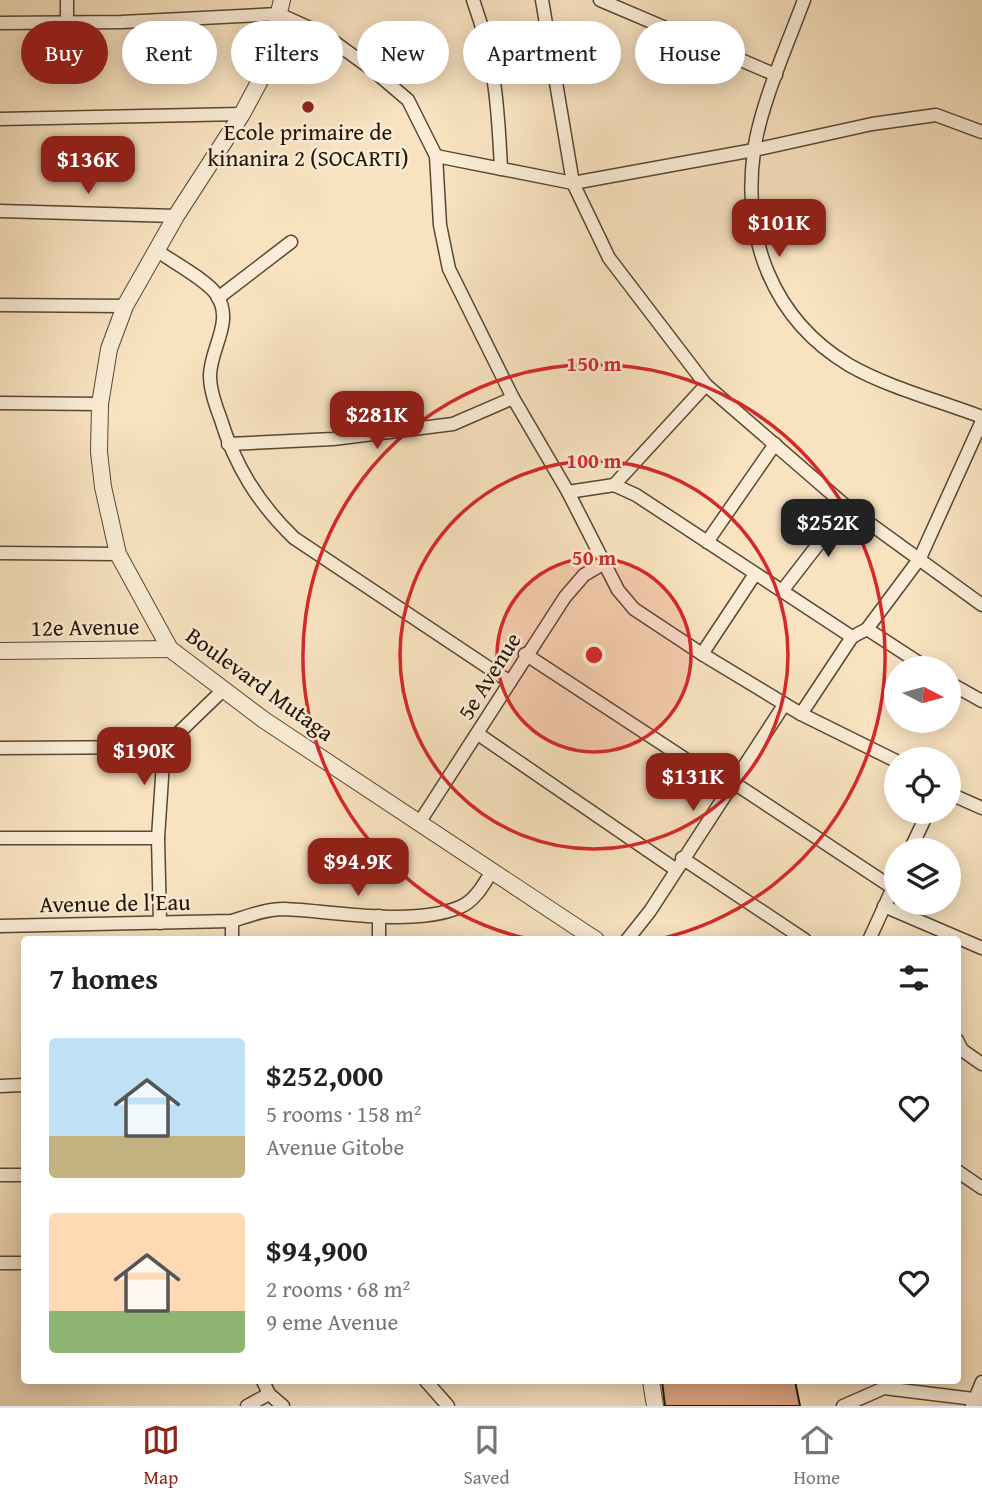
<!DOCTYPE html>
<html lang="en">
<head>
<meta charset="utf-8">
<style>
  body { margin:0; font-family:"Gentium Book Plus",serif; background:#f2f2f2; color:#222; height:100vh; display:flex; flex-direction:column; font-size:26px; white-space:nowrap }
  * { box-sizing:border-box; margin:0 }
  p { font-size:23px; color:#767676 }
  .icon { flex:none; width:38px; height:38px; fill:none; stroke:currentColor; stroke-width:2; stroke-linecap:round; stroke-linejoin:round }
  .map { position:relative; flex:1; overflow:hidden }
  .drawer { position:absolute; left:21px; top:936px; width:940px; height:448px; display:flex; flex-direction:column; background:#fff; border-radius:7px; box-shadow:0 4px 18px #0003 }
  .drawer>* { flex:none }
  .guide { position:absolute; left:21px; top:21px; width:942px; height:63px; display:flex; gap:14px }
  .needle { width:46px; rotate:96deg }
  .tools { position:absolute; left:884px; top:656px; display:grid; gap:14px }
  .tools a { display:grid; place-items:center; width:77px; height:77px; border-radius:50%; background:#fff; box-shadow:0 4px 18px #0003; font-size:35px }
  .price { position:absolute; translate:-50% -60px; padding:0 16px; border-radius:14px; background:#8f2418; color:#fff; font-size:23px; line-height:46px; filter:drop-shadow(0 2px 4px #0008) }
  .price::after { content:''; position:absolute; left:50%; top:42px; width:21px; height:16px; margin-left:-10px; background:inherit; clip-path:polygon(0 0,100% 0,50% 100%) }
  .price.active { background:#222; color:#fff }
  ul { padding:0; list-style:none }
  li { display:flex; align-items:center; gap:21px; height:175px; padding:0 28px }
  li span { display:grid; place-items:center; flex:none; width:196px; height:140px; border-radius:7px; color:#555 }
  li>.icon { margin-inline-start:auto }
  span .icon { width:84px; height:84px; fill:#fffc; stroke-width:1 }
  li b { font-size:30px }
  h2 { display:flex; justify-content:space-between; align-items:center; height:84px; padding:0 28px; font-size:30px }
  .chip { padding:0 24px; border-radius:32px; background:#fff; box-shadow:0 4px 18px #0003; font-size:24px; line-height:63px }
  .chip.active { background:#8f2418; color:#fff }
  .tabs { display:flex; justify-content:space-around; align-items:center; height:98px; border-top:2px solid #e0e0e0; background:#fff; font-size:19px; color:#767676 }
  .tabs a { display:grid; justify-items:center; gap:4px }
  .tabs .active { color:#8f2418 }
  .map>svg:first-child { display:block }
  .building { fill:#e1a988; stroke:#231403; stroke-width:2 }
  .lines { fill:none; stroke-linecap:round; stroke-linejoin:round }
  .minor-casing { stroke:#584832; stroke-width:15 }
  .tertiary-casing { stroke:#584832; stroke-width:18 }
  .minor { stroke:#faecd6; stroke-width:12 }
  .tertiary { stroke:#faecd6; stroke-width:16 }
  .ring { fill:none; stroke:#d62828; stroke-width:3.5 }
  .poi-dot { fill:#8f2418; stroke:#faecd6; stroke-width:2.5 }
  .labels { text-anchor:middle; stroke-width:5; stroke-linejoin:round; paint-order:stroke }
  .poi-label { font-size:23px; fill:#231403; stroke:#faecd6 }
  .street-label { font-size:23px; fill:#231403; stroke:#faecd6 }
  .centre { fill:#d62828; stroke:#faecd6; stroke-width:3.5 }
  .ring-label { font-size:21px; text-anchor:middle; font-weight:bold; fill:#d62828; stroke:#faecd6; stroke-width:5; stroke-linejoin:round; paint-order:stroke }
</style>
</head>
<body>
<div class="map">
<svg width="982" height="1406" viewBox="0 0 982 1406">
  <rect width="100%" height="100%" fill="#f8e2c0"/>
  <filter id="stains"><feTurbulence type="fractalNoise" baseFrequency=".00286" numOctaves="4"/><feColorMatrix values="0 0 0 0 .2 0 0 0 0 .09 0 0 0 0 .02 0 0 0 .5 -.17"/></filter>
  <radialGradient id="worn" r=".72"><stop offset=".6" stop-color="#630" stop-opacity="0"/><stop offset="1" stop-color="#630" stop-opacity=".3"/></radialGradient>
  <path class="building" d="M662,1381H795L800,1406H665Z"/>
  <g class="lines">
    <defs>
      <g id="minor">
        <path d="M473,0C495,61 498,105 501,169"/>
        <path d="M542,0L573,183L609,258L706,385L847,507L982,605"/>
        <path d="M600,0L776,75"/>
        <path d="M804,0C788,43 760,106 754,151C742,237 772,319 849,365C887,387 940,401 982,417"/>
        <path d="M0,23L122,22L279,14L325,35L374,71L408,100L436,156L440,225L449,269L513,398L568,492L618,590L634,609L702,654L801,714L896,761"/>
        <path d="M67,23V0"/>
        <path d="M0,119L242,114"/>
        <path d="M436,156L573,183L754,150L872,124L936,115L982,132"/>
        <path d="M0,211L176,216"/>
        <path d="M156,250C171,261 207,280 216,294C235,321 210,348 210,376C210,390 215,404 220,417C235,466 258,503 294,538L510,682"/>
        <path d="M218,298L291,242"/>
        <path d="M0,305L125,306"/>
        <path d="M0,403L100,404"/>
        <path d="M228,444L333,439L453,424L513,398"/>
        <path d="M614,485L706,385"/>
        <path d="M568,492L614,485L636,495L852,637"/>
        <path d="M707,542L775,444"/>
        <path d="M0,553L118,554"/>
        <path d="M782,591L847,507"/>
        <path d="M867,629L927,668"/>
        <path d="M852,637L867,629L920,558L982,421"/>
        <path d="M525,654L731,789"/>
        <path d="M702,654L755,574"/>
        <path d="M948,682L982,701"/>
        <path d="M801,714L852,637"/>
        <path d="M478,734L675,869"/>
        <path d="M0,748L164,747"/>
        <path d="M734,783L893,888"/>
        <path d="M948,793L982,808"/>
        <path d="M419,823L565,597L584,575L606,562"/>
        <path d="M0,838H158"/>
        <path d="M910,850L928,812"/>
        <path d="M682,858L805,940"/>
        <path d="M884,906L982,948"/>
        <path d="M232,921V940"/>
        <path d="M160,923L158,838L164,747L223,690"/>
        <path d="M0,926L232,921C248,916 266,909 284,909C334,911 413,927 460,907C475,901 484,884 492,871"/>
        <path d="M379,940V916"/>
        <path d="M627,940L650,911L784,705"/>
        <path d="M869,940L896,881"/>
        <path d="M957,1040L962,1050L982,1064"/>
        <path d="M0,1086L24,1085"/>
        <path d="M957,1171L982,1188"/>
        <path d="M0,1175H24"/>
        <path d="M0,1263H24"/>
        <path d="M263,1381L269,1394L283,1406"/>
        <path d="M426,1381L448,1406"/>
        <path d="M247,1406L269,1394"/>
        <path d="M843,1406L884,1388L982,1400"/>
        <path d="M972,1406L982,1382"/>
      </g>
      <g id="tertiary">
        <path d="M282,0L264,73L242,114L176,216L125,306L109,349L100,404L99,452L103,487L118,554L170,649L264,720L596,940"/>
        <path d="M0,651L170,649"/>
        <path d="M651,1381L655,1406"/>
      </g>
    </defs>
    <use href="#minor" class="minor-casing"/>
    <use href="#tertiary" class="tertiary-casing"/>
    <use href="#minor" class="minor"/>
    <use href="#tertiary" class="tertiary"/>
  </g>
  <circle cx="594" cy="655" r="97" fill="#d62828" fill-opacity=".12"/>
  <g class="ring">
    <circle cx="594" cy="655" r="97"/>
    <circle cx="594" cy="655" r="194"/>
    <path d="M533 940A291 291 0 1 1 655 940"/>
  </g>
  <circle class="poi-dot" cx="308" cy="107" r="7"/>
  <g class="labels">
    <g class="poi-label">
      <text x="308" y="140">Ecole primaire de<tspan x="308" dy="26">kinanira 2 (SOCARTI)</tspan></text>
    </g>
    <g class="street-label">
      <text transform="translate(85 627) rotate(-1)" y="8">12e Avenue</text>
      <text transform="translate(489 676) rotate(-58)" y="8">5e Avenue</text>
      <text transform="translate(260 684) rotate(36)" y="8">Boulevard Mutaga</text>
      <text transform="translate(115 903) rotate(-1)" y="8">Avenue de l'Eau</text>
    </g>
  </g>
  <circle cx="594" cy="655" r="10" class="centre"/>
  <g class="ring-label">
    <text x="594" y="371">150 m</text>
    <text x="594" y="468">100 m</text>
    <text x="594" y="565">50 m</text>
  </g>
  <rect width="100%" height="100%" filter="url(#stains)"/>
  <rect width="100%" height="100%" fill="url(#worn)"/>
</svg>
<div class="tools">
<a><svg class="needle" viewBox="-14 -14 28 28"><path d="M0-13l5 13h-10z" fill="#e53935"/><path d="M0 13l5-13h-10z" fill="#767676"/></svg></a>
<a><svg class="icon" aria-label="locate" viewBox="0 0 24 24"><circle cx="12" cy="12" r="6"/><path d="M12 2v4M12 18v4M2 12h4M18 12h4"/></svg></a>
<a><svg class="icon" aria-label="layers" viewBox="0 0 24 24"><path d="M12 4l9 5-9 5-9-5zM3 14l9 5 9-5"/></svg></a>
</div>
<b class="price" style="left:88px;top:196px">$136K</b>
<b class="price" style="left:779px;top:259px">$101K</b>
<b class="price" style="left:377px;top:451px">$281K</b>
<b class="price active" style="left:828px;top:559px">$252K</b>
<b class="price" style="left:144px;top:787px">$190K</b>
<b class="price" style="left:693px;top:813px">$131K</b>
<b class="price" style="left:358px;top:898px">$94.9K</b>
<div class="guide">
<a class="chip active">Buy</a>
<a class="chip">Rent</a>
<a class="chip">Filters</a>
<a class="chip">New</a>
<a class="chip">Apartment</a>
<a class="chip">House</a>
</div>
<section class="drawer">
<h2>7 homes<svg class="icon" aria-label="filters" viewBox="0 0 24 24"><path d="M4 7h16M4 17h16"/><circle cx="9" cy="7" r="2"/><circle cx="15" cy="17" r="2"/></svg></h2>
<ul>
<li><span style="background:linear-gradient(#bfe0f5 70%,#c2b280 0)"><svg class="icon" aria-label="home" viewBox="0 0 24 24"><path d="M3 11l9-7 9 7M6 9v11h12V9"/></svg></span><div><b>$252,000</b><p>5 rooms · 158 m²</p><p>Avenue Gitobe</p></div><svg class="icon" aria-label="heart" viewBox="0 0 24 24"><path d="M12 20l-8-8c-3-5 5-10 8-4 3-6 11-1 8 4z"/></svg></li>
<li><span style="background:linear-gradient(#ffd9b3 70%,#8fb573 0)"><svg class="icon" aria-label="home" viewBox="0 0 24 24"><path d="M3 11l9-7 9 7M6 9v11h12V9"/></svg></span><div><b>$94,900</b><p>2 rooms · 68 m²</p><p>9 eme Avenue</p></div><svg class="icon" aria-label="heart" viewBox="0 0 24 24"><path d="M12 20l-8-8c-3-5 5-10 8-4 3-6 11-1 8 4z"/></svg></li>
</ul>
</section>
</div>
<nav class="tabs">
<a class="active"><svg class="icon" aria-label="map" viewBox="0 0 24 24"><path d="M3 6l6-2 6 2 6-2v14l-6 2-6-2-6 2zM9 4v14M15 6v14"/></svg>Map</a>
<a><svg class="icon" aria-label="saved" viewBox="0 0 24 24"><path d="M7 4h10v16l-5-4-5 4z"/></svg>Saved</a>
<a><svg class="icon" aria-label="home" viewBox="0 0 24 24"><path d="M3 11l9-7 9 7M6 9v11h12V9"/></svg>Home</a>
</nav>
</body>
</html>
